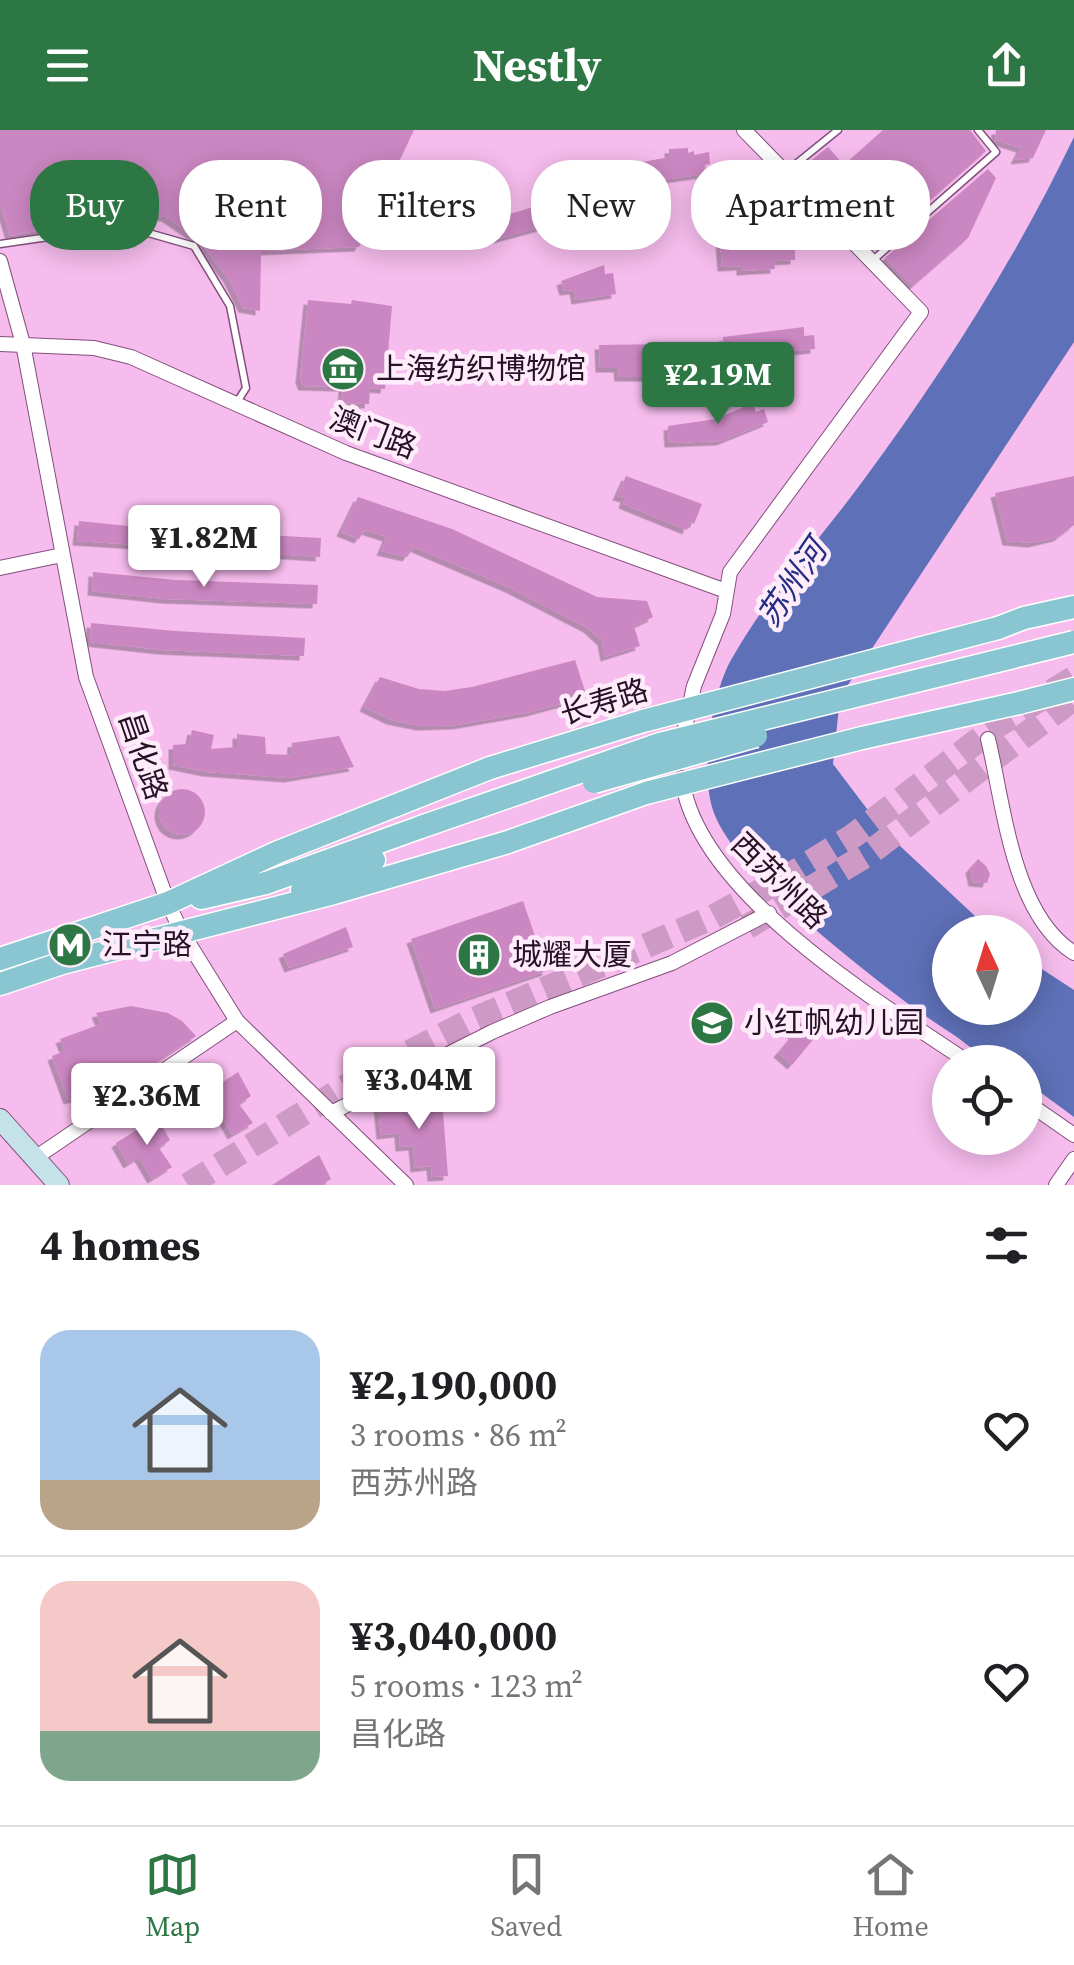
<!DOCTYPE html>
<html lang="en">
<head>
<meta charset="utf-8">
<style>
	:root { --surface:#fff; --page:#f2f2f2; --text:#202124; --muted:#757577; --line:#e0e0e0; --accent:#2d7745 }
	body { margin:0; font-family:"Source Serif 4","Noto Sans SC",serif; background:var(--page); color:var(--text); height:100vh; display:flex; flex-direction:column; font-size:38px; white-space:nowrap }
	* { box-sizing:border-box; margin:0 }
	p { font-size:32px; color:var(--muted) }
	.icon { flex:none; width:55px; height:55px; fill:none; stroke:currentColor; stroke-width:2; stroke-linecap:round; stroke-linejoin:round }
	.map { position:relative; height:1055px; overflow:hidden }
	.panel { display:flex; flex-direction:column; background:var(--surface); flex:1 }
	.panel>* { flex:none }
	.banner { position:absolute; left:30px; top:30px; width:1015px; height:90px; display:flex; gap:20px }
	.needle { width:65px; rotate:356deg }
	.buttons { position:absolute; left:932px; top:785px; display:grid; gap:20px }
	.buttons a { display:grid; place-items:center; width:110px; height:110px; border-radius:50%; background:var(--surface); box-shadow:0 5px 25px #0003; font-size:50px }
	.price { position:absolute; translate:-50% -85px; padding:0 22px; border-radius:10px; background:#fff; color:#222; font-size:32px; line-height:65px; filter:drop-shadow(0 2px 5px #0008) }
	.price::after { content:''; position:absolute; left:50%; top:60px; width:30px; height:22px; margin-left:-15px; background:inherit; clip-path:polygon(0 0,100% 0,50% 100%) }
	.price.current { background:var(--accent); color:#fff }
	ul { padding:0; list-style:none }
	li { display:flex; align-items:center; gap:30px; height:250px; padding:0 40px }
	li+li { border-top:2px solid var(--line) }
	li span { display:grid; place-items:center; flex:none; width:280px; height:200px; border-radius:30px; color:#555 }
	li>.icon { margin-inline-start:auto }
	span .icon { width:120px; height:120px; fill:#fffc; stroke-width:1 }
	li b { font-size:42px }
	h2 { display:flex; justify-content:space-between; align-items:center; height:120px; padding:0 40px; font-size:42px }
	.chip { padding:0 35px; border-radius:40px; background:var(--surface); box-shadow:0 5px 25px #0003; font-size:35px; line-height:90px }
	.chip.current { background:var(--accent); color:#fff }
	header { display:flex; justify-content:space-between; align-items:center; height:130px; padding:0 40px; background:var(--accent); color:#fff; font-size:45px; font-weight:700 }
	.tabs { display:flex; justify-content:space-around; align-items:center; height:140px; border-top:2px solid var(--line); background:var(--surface); font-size:28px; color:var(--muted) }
	.tabs a { display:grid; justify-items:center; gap:5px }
	.tabs .current { color:var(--accent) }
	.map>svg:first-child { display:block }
	.water { fill:#5e70b7 }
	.building { fill:#cb87c2; filter:url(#shadow) }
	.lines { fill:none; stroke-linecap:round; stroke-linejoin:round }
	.highway-tunnel { stroke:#cd9ac5; stroke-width:25; stroke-dasharray:25 12; stroke-linecap:butt }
	.lane-casing { stroke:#824f7c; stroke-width:9 }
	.street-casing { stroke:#824f7c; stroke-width:16 }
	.secondary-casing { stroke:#824f7c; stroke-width:22 }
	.primary-casing { stroke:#fff; stroke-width:25 }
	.lane { stroke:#fff; stroke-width:6 }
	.street { stroke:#fff; stroke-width:14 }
	.secondary { stroke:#c4e2e8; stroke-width:20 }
	.primary { stroke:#8ac6d1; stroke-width:22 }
	.primary-bridge-casing { stroke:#fff; stroke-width:25; stroke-linecap:butt }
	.primary-bridge { stroke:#8ac6d1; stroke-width:22 }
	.labels { text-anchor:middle; stroke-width:9; stroke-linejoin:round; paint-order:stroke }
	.poi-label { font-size:30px; fill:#271225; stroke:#feecfb; text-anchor:start }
	.street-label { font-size:30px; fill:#271225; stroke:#feecfb }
	.water-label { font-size:32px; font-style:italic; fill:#232e83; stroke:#feecfb }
</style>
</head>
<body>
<header><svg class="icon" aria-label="menu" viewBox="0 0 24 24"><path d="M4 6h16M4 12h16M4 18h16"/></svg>Nestly<svg class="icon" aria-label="share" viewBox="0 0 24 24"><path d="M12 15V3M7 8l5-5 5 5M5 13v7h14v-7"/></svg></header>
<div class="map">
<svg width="1074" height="1055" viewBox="0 0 1074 1055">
	<defs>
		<filter id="shadow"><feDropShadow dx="-4.5" dy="4.5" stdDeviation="0" flood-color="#0004"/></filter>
	</defs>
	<rect width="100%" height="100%" fill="#f6bced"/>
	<!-- water -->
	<path class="water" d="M1074,7V212L840,567L833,634L883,700L992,802H950V878H1025V828L1074,860V987L1025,951V932C1016,932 1003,935 995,932C982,928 968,915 957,907C913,879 876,850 836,817C798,785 726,725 712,677C701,639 711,566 731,530C767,465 821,409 865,348C944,241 1016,128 1074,7Z"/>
	<!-- building -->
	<path class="building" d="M0,0H414L359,117L261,121L260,181L243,178L228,148L198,109L166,87L133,82L10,106L0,72Z
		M883,0H970L986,21L877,117L816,52L812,55L798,41L828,17L844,35Z
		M996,0H1046L1033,28L1015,30L1021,18L995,10Z
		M688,18V23L694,21V25L709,22L710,34L704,35L705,44L655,51L612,63L611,47L617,46V37L669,27V19Z
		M988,39L996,48L968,108L913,156L885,128Z
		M566,67V74L576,72L579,87L494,110L490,104L478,108L475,96L492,90L489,83L508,76L510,84Z
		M788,108V118H795V130L774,131L775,139L741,141V136L722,137L720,109Z
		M604,135L605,144L613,143L616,164L576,170L574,160L564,161L561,151Z
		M308,170L351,174L352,170L392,176L385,259L370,258L369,274L342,273L343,257L303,256L300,249Z
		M804,197V206L814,205L815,219L724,228L723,207Z
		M671,214L672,238H654L653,247H619L618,238H600L599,215Z
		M753,273L756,282L764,279L768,292L721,311L669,313L668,296L716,289Z
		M626,346L702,374L694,394L690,391L687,400L623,374L625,368L617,366Z
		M1074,346V395L1058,407L1033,413L1007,411L995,363Z
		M358,367L452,399L597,467L647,471L653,487L634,496L640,516L605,527L602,511L588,498L510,458L414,417L407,427L381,421L387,407L365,400L359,409L341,402Z
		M79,391L168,400L321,408L320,427L77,411Z
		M93,442L175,450L318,455L317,474L165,469L92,461Z
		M91,493L175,501L305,508L304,526L162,520L90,512Z
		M575,530L587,567L531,582L457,595L421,596L391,590L364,577L380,547L419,559L444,561L472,557Z
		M192,600L214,605L211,619L237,617V604L265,607L266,624L291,625L292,613L339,606L354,637L289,648L207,642L173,635V615L189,614Z
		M159 682a23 23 0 1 1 46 0a23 23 0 1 1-46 0Z
		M978,729L986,736L990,744L987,753L973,752L970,739Z
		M523,771L547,841L435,879L411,809Z
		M346,797L353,817L289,838L283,824Z
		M131,876L168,883L182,891L196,906L92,975L83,966L68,970L52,926L65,921L60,909L101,894L96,883Z
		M789,884L816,906L792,935L778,923L793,905L780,894Z
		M238,942L251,966L239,974L253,993L232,1005L220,983L209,990L197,969Z
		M442,969L448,1046L432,1047L431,1036L415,1038L413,1016L400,1017L399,1003L381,1005L378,975Z
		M157,987L170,1010L159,1018L172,1037L152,1049L139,1027L128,1034L116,1013Z
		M319,1025L331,1049L322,1055H272Z"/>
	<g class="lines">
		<!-- highway-tunnel -->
		<path class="highway-tunnel" d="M747,797L868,724L1074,568
			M188,1055L360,948L468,892L713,787L787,747L853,706L998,595L1074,548"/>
		<defs>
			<path id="lane" d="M786,42L838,0
				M0,114L124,96L194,116L230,176L246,258L237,272
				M872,131L996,22L978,0"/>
			<path id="street" d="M0,131L23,214L86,547L168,773L181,801L237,891L406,1055
				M0,214L94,218L131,227L346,323L726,461
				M0,438L62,425
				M988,609C1004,674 1012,784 1074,823
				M682,612L694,556L723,484L730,442L921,182L744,0
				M682,648C696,762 879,872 968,932
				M1025,971L1074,1005
				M331,983L492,902L550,877L672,833L769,783
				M35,1028L237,891
				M1056,1055L1074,1029"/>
			<path id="secondary" d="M0,989L59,1055"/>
			<path id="primary" d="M998,498L1024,488L1074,477
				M1019,573L1074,559
				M302,760L374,730
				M201,768L266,753L421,697
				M0,829L168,773L278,722L490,638
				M0,854L62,833L334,763L508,712"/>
		</defs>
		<!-- lane casing -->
		<use href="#lane" class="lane-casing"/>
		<!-- street casing -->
		<use href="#street" class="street-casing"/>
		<!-- secondary casing -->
		<use href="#secondary" class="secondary-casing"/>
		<!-- primary casing -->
		<use href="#primary" class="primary-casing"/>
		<!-- lane -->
		<use href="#lane" class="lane"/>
		<!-- street -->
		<use href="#street" class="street"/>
		<!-- secondary -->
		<use href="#secondary" class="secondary"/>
		<!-- primary -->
		<use href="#primary" class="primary"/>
		<defs>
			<path id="primary-bridge" d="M490,638L643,591L998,498
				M594,652L756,606
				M421,697L660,614L1074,512
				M508,712L646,663L862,608L1019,573"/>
		</defs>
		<!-- primary-bridge casing -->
		<use href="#primary-bridge" class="primary-bridge-casing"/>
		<!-- primary-bridge -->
		<use href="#primary-bridge" class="primary-bridge"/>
	</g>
	<!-- icons -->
	<defs>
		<symbol id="museum-disc" viewBox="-11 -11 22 22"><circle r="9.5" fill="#2d7745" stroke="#feecfb"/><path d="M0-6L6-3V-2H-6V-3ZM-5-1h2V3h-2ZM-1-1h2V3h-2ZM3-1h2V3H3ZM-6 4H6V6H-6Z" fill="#fff"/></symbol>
		<symbol id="metro-disc" viewBox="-11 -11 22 22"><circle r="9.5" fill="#2d7745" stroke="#feecfb"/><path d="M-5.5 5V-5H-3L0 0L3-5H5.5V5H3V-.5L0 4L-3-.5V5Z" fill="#fff"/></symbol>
		<symbol id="building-disc" viewBox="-11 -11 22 22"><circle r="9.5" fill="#2d7745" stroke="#feecfb"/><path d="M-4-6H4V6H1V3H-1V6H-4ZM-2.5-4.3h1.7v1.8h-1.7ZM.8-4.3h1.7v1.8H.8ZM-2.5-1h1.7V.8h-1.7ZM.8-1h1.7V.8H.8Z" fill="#fff"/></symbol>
		<symbol id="school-disc" viewBox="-11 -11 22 22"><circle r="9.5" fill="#2d7745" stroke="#feecfb"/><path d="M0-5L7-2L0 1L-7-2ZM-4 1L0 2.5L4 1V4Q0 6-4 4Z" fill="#fff"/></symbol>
	</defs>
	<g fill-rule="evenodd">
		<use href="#museum-disc" x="318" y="214" width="50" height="50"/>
		<use href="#metro-disc" x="45" y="790" width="50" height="50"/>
		<use href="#building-disc" x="454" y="800" width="50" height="50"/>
		<use href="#school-disc" x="687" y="868" width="50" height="50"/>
	</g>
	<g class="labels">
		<!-- poi labels -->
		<g class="poi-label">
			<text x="376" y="249">上海纺织博物馆</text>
			<text x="102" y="825">江宁路</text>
			<text x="512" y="835">城耀大厦</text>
			<text x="744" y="903">小红帆幼儿园</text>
		</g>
		<!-- street labels -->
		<g class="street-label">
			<text transform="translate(373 303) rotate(21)" y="10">澳门路</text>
			<text transform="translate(604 572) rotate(-17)" y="10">长寿路</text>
			<text transform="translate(143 626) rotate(71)" y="10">昌化路</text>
			<text transform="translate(779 751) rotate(45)" y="10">西苏州路</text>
		</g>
		<!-- water labels -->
		<g class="water-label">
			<text transform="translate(792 453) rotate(-56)" y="11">苏州河</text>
		</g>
	</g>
</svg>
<div class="buttons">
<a><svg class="needle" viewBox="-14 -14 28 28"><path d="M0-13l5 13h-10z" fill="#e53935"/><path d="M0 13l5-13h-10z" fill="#757577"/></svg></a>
<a><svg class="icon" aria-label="locate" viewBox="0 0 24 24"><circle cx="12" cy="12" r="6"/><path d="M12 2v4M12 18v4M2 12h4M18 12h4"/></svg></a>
</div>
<b class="price current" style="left:718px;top:297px">¥2.19M</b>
<b class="price" style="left:204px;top:460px">¥1.82M</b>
<b class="price" style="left:419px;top:1002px">¥3.04M</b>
<b class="price" style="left:147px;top:1018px">¥2.36M</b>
<div class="banner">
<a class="chip current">Buy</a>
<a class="chip">Rent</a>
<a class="chip">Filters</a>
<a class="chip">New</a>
<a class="chip">Apartment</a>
</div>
</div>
<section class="panel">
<h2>4 homes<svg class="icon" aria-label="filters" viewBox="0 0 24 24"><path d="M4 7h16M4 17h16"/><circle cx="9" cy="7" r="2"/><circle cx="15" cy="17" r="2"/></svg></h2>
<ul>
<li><span style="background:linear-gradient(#a9c7e8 75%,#b9a48a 0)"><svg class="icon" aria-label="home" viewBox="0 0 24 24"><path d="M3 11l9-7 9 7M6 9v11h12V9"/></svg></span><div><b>¥2,190,000</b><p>3 rooms · 86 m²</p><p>西苏州路</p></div><svg class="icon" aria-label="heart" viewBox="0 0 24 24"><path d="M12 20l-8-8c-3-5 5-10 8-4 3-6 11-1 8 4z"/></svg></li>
<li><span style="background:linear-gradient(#f6c9c9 75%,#7fa58c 0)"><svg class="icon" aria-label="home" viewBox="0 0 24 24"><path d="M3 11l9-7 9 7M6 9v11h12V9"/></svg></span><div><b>¥3,040,000</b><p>5 rooms · 123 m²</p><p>昌化路</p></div><svg class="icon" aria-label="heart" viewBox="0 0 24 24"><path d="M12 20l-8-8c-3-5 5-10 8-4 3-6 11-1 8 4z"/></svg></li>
</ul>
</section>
<nav class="tabs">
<a class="current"><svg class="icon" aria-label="map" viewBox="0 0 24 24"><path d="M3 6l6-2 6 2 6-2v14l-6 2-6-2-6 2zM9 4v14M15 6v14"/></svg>Map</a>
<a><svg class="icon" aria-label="saved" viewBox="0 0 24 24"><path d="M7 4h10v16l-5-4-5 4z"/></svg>Saved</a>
<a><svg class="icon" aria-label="home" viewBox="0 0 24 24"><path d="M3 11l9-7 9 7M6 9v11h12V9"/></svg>Home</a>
</nav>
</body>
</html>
